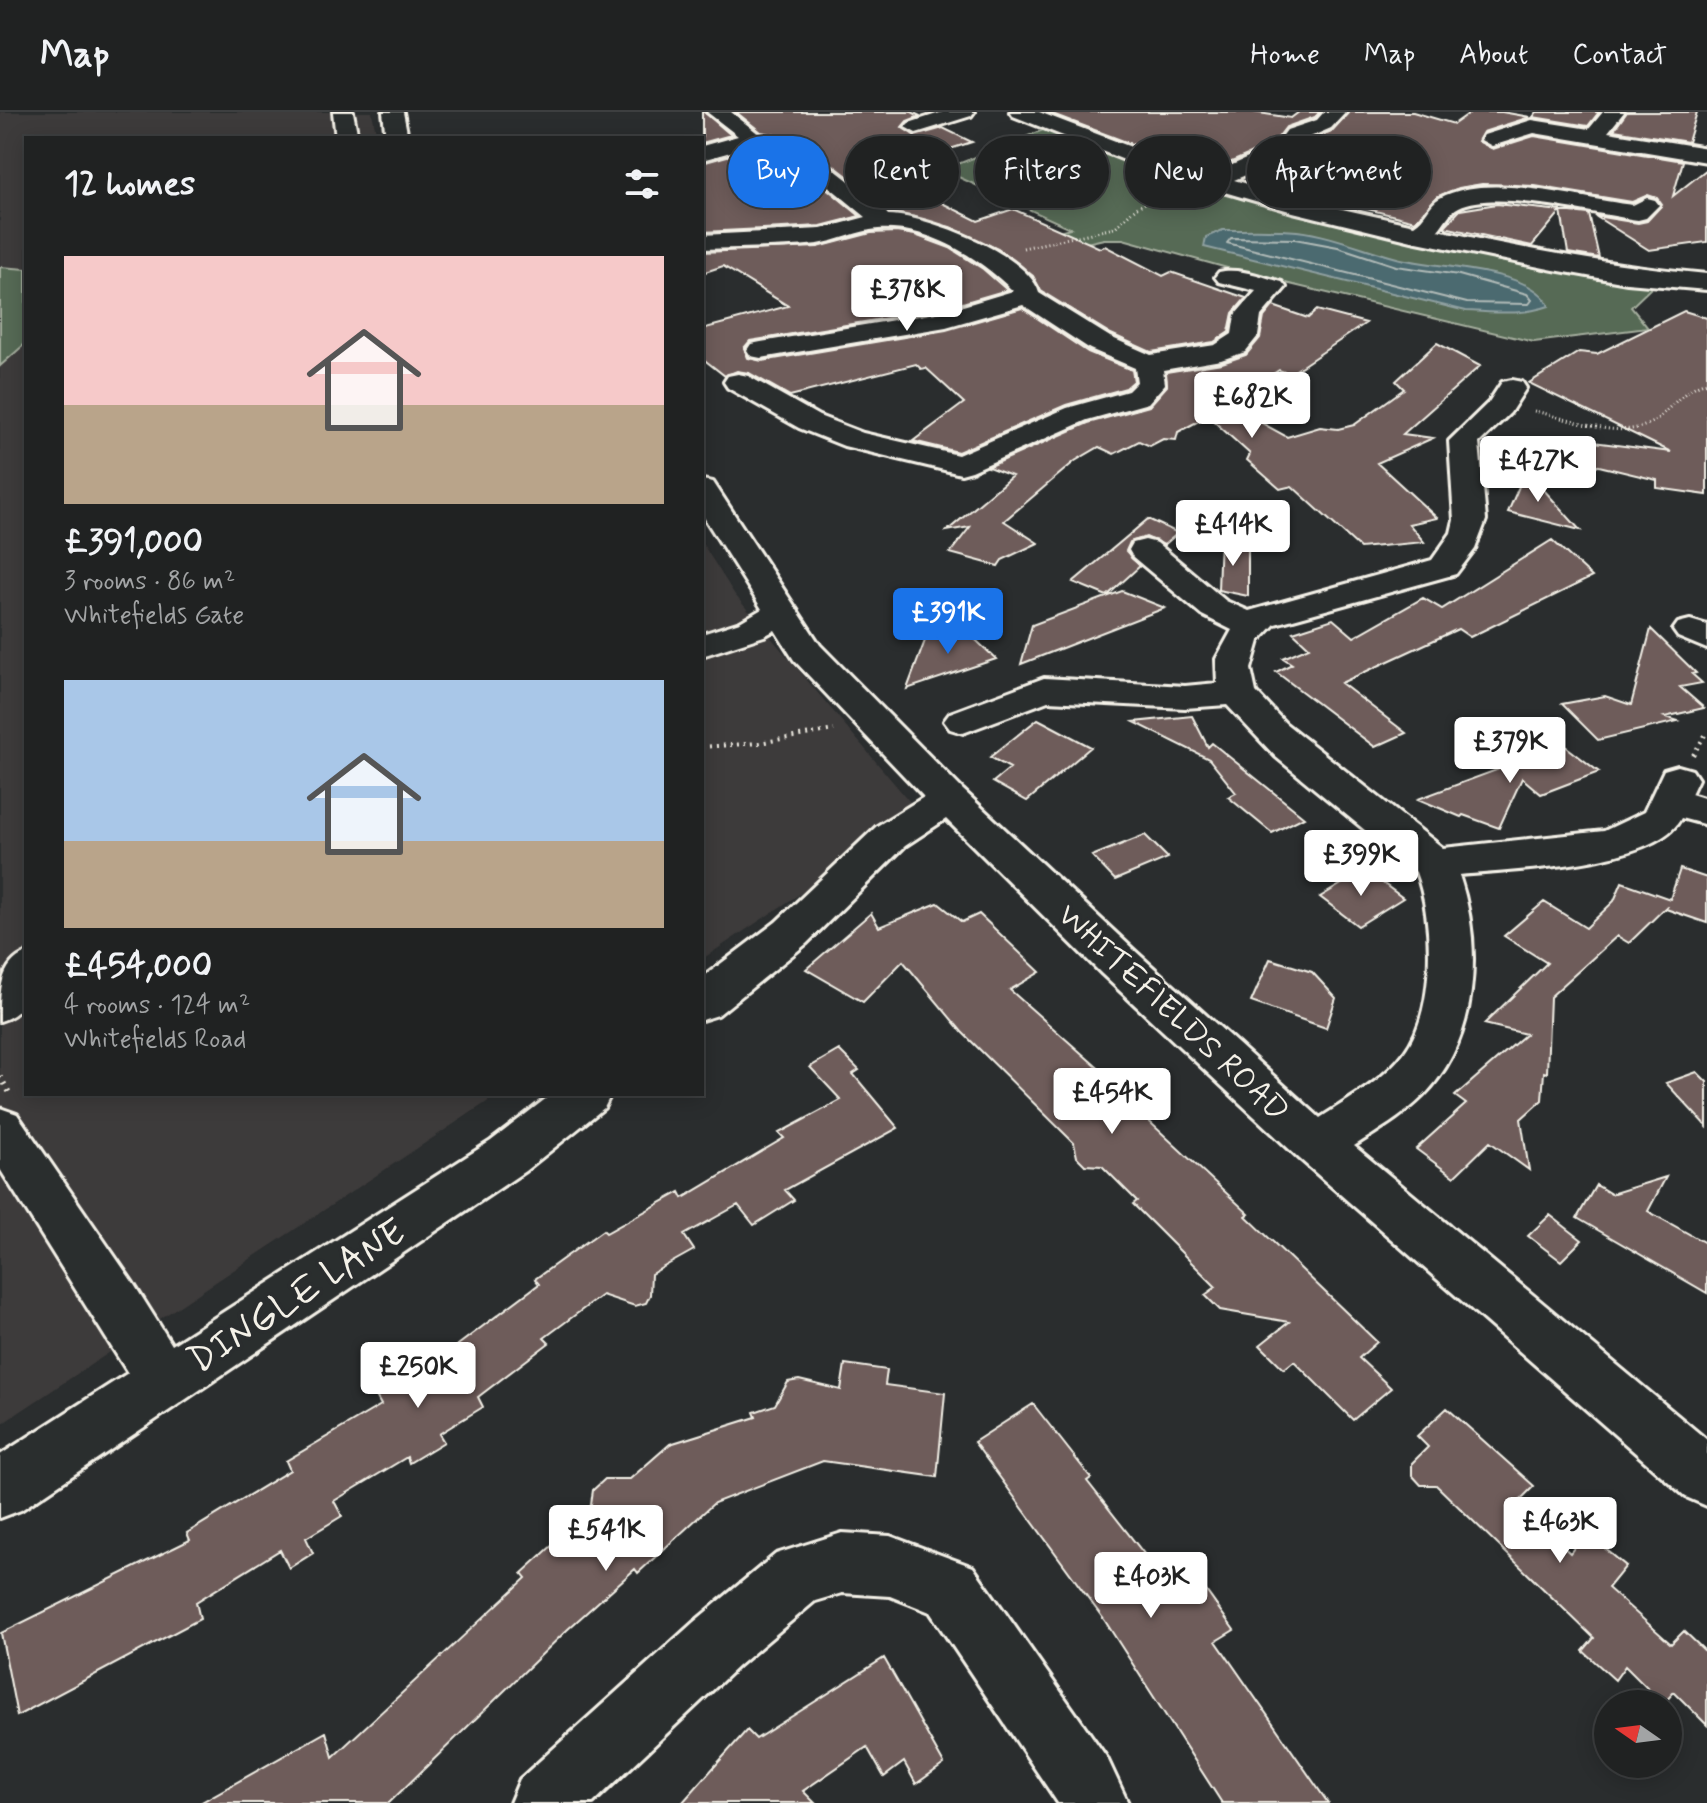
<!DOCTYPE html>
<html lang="en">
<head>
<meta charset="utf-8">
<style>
	:root { --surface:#202222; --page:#2d2f2f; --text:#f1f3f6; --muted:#a2a4a5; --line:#3d3f40; --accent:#1a73e8 }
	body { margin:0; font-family:Mynerve,sans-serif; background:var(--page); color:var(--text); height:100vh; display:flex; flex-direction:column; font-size:30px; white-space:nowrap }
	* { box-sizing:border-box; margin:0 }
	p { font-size:26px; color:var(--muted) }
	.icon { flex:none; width:44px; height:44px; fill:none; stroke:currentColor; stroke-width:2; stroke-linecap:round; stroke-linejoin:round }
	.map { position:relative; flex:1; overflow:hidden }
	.sheet { position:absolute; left:24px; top:24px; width:680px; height:960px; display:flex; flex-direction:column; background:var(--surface); border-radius:0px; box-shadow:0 4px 20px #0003,0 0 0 2px var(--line) }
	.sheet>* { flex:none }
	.banner { position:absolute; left:728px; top:24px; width:760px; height:72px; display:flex; gap:16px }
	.needle { width:52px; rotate:284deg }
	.controls { position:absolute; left:1594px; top:1578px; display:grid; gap:16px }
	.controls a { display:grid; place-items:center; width:88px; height:88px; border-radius:50%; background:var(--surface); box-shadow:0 4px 20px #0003,0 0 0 2px var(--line); font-size:40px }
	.price { position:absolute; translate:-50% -68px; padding:0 18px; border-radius:8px; background:#fff; color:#222; font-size:26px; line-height:52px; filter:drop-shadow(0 2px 4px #0008) }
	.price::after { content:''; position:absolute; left:50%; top:48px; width:24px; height:18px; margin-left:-12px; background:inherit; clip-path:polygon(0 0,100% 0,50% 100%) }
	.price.on { background:var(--accent); color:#fff }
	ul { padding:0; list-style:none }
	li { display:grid; align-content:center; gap:16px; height:424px; padding:0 40px }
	li span { display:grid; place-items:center; height:248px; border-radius:0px; color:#555 }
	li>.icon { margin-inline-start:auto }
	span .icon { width:144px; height:144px; fill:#fffc; stroke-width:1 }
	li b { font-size:34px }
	h2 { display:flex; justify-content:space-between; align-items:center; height:96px; padding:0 40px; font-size:34px }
	.tag { padding:0 28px; border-radius:36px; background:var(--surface); box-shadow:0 4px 20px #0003,0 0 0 2px var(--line); font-size:28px; line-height:72px }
	.tag.on { background:var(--accent); color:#fff }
	header { display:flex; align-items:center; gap:48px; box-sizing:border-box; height:112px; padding:0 40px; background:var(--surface); border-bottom:2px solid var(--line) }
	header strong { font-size:38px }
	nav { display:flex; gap:44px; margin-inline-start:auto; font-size:28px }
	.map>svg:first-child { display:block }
	.built { fill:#3e3b3b }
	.green { fill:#566a55; stroke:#a5ae9e; stroke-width:2 }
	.water { fill:#4c6a70; stroke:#8fa0a0; stroke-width:2 }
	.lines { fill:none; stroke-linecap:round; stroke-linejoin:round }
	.shore { stroke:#b1bbb8; stroke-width:2 }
	.building { fill:#6e5c5a; stroke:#f4f1e8; stroke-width:2 }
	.minor-casing { stroke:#f4f1e8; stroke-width:6 }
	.path-far2 { stroke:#f4f1e8; stroke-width:3; stroke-dasharray:1 3; stroke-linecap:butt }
	.path-far1 { stroke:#f4f1e8; stroke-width:4; stroke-dasharray:2 5; stroke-linecap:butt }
	.path { stroke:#f4f1e8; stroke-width:5; stroke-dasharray:2 6; stroke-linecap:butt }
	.minor { fill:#2a2d2e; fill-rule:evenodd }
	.labels { text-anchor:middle; stroke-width:7; stroke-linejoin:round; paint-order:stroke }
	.street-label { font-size:32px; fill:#f4f1e8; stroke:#2a2d2e }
	.near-street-label { font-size:38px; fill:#f4f1e8; stroke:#2a2d2e }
</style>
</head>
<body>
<header>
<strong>Map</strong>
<nav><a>Home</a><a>Map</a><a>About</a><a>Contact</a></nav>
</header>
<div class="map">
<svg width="1707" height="1691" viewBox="0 0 1707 1691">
	<rect width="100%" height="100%" fill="#2a2d2e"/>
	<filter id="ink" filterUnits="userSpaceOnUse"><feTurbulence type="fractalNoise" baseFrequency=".0125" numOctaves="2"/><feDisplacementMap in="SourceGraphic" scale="16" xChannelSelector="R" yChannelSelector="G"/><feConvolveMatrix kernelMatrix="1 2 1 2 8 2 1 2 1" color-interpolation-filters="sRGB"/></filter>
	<g filter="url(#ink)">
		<!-- built -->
		<path class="built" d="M0,0H372L377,26H26V982H499L0,1313Z
			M702,431L735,483L920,702L702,847Z"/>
		<!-- green -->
		<path class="green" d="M1048,16L1181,66L1654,173L1631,195L1648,216L1534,230L1256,164L1123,127H1104L1011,148L993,137L1070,116L943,58Z
			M0,155L26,157V231L0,254Z"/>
		<!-- water -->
		<path class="water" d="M1223,118C1247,118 1272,117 1297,119C1332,123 1363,137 1397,146C1433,156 1534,156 1549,194C1521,204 1494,200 1466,199L1204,135L1206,125Z"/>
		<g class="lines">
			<!-- shore -->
			<path class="shore" d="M1231,126L1295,127L1338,135L1396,154L1459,163L1527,182L1532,188L1529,192L1467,191L1227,131Z"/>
		</g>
		<!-- building -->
		<path class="building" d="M702,0H704L731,23L702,31Z
			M736,0H912L920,4L907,9L902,15L915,24L943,16L972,30L884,58L942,91L978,109L1013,97L1100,136L1105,134L1163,164L1171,160L1246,186L1233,201L1229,220L1214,230L1151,240L1111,222L1041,179L1033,164L998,137L950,115L890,100L881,90L815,39L789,26L761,20Z
			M1047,0H1253L1291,6L1299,0H1320L1315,5L1286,15L1273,32L1220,55L1142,36Z
			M1349,0H1413L1454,12L1471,0H1502L1530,5L1483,20L1478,29L1493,37L1534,24L1683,49L1673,84L1707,57V130L1649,138L1595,104L1638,111L1647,109L1662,93L1657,86L1648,83L1632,90L1535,74L1482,72L1459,76L1438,84L1415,109L1260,70L1267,66L1254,63L1292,47L1305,30L1332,19Z
			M1537,0H1599L1588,14L1533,5Z
			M1627,0H1697L1688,30L1614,18Z
			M745,39L772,41L807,60L860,104L821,114L702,120V51Z
			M1497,92L1589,102L1599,146L1568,141L1561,99L1532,134L1444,115L1460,98Z
			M896,120L915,123L950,136L983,157L1007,178L942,197L750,229L744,236L748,246L762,249L946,218L1022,196L1088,240L1132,258L1134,269L1126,276L1066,293L958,340L913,329L964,291L926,256L921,257L916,252L790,284L749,261L737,259L725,264L702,246V217L788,194L723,154L702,161V140L818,135L871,121Z
			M1273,194L1308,206L1317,198L1366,211L1290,262L1279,258L1227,292L1287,325L1320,315L1338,317L1354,313L1404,277L1396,269L1437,231L1480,254L1403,322L1433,326L1377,351L1437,406L1409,412L1424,430L1360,436L1292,374L1280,377L1247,348L1250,342L1208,304L1178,320L1176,328L1163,327L1150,334L1139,329L1114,342L1099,335L1075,349L1004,409L1038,431L1002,448L998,454L950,441L970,415L947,419L1012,364L988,355L1088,311L1149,294L1167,274L1166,260L1222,251L1246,243L1260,226L1264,205Z
			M1684,199L1707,206V383L1657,376V368L1574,348L1578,328L1671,340L1529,271L1579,240L1597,242Z
			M1526,358L1580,418L1508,400Z
			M1148,407L1178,421L1164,433L1146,425L1130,430L1126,439L1140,454L1107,484L1073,470Z
			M1220,425L1248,435V484L1218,478Z
			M1552,428L1592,465L1470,525L1458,517L1341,571L1406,621L1375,635L1276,560L1292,552L1283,546L1309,535L1293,520L1333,507L1354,525L1423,486L1442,497Z
			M1122,479L1165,496L1021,552L1032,513Z
			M961,514L996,547L907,577L926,526Z
			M1651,517L1696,561L1692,562L1702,571L1680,575L1704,596L1665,605L1678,609L1598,628L1562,592L1605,584L1631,593Z
			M1192,604L1208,635L1212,631L1304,705L1272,721L1228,685L1236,681L1209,647L1134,610Z
			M1038,607L1091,635L1027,689L993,670L1010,656L990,645Z
			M1564,633L1599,660L1541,682L1522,666L1499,716L1463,703L1461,705L1418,687Z
			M1145,723L1168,746L1115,768L1092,744Z
			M1680,757L1707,766V811L1666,797L1667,794L1629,831L1617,824L1550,885L1547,961L1544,960L1542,988L1521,1007L1529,1058L1490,1030L1454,1065L1416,1037L1466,992L1455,984L1526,922L1484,912L1547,851L1504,824L1544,790L1586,816L1614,789L1622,770L1670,787Z
			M1365,758L1403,786L1358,814L1320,785Z
			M938,791L962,810L979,802L1040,860L1010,878L1130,984L1125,987L1249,1102L1246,1104L1377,1230L1359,1246L1391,1276L1353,1308L1294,1249L1284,1257L1260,1233L1289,1210L1220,1198L1205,1183L1216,1175L1133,1092L1137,1089L1102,1054L1085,1053L1077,1045L1074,1031L962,920L903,849L863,890L806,857L871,801L879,815Z
			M1270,847L1312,860L1336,886L1326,916L1251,890Z
			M839,938L859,958L853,962L898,1016L785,1078L794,1088L754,1113L738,1093L684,1123L694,1138L651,1162L650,1183L646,1191L635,1194L602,1183L544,1226L549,1231L478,1285L483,1295L439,1322L444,1330L409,1351L407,1345L334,1389L342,1404L306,1426L313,1441L289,1456L280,1438L196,1490L200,1507L17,1604L1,1521L190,1428L187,1421L290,1358L286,1349L381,1293L376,1284L434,1251L539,1172L535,1167L603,1118L606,1121L680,1080L683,1086L784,1026L779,1021L841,988L810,955Z
			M1697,960L1707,970V1015L1666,971Z
			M1666,1065L1648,1099L1707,1132V1181L1577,1106L1596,1073L1611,1082Z
			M1550,1103L1582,1128L1561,1149L1528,1124Z
			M845,1252L887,1258L885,1273L945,1281L937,1365L823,1349L714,1391L638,1461L635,1457L567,1518L389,1691H200L326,1620L333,1645L526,1466L522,1461L590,1399L593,1378L605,1367H630L670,1332L756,1305L754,1300L775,1293L788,1270L799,1268L841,1278Z
			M1033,1292L1091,1366L1087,1369L1174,1480L1196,1465L1234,1518L1216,1529L1328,1691H1222L1105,1509L974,1330Z
			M1447,1296L1534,1374L1516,1392L1570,1441L1586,1421L1626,1454L1608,1476L1671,1532L1684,1519L1707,1541V1613L1674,1580L1663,1592L1625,1554L1615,1568L1583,1539L1594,1526L1436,1373H1421L1412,1363V1351L1428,1335L1417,1324Z
			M884,1546L944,1652L916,1672L904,1650L884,1665L867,1635L803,1679L815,1691H682L747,1618L756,1627Z"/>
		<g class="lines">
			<defs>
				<path id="minor" d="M333,0H353L358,26H336Z
					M383,0H403L408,26H386Z
					M707,0H731L760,23L788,29L813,41L879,92L888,103C925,103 1029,142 1039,181L1110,225L1151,243L1215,233L1232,222L1235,203L1256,179L1219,170L1215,165L1219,160C1238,155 1263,165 1282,170L1286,175L1261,204L1258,224L1245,240L1221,248L1163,258L1165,272L1148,291L1087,308L972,359L961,362L844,334L799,316L728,276L724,270L728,264L738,262L748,264L819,304L863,321L958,343L1067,296L1128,279L1137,270L1135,256L1090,237L1023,193L946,215L761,246L751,244L747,238L751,232L761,230L943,200L1013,179C979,145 928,113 878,117C857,119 838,129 818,132C780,136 741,135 702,137V123L821,117L866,105L809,58L773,38L745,36L702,48V34L738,24Z
					M943,0H974L971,4L916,21L905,15L909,11Z
					M1010,0H1039L1168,49L1212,62L1275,34L1287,18L1317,8L1324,0H1346L1331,16L1303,28L1291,44L1234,68L1306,89L1414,113C1426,106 1429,92 1440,86C1487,59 1581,87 1633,93L1647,86L1655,88L1659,93L1646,106L1638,108C1595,102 1496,77 1459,95C1449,100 1445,110 1438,118C1528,138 1616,154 1707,162V178L1627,171L1554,158L1412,129L1293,100L1152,59L1013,4Z
					M1603,0H1624L1608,20L1707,36V50L1534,21L1492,34L1481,28L1484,23L1532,8L1589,17Z
					M1512,268L1522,270L1526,276L1510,301L1479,331L1486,408L1475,437L1456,462L1275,512L1259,529L1251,557L1256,580L1285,611L1443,736L1604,719L1644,700L1664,658L1678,654L1692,658L1698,667L1691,682L1707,687V713L1681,706C1657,754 1510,758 1459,763C1483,834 1479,928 1423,984C1403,1004 1377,1019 1354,1034L1707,1328V1394L1686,1385L1300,1047L1102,862L946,707L905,734L806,832L718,903L702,908V866L776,810L877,714L924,685L794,548L775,518L764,524L702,544V522L740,510L762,497L702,402V368L713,370L820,533L963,678L1134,838L1320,1006C1349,987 1383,969 1404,941C1436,899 1434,808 1416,760L1276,645L1227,593L1185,596L1048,589L963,621L950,617L944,609L950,601L1044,566L1185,574L1217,571L1216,547L1232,518L1202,503L1133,445L1129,438L1133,431L1145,428L1157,431L1226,489L1249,499L1432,448L1451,421L1454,408L1449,329L1489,290L1502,270Z
					M1690,508L1707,513V537L1678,525L1673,518L1678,511Z
					M26,841C26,873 35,898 0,909C0,878 0,852 26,841Z
					M552,982H611L604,996L525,1059L21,1398L0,1406V1343L128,1261L0,1057V996L17,1002L133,1171L172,1233L491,1029Z
					M842,1421L890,1424L973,1455L1107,1646L1128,1691H1058L930,1500L890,1484L842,1481L815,1489L738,1554L593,1691H510L520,1667L694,1510L776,1442Z"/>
			</defs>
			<!-- minor casing -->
			<use href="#minor" class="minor-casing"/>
			<!-- path-far2 -->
			<path class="path-far2" d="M1152,88L1183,90
				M1023,136L1114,116C1131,102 1130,97 1152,88L1150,77
				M1534,299C1569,306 1624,332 1657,307C1674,293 1685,276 1707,270"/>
			<!-- path-far1 -->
			<path class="path-far1" d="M702,635L759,631L834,618
				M1693,643L1707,620"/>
			<!-- path -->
			<path class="path" d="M0,964L9,980"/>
			<!-- minor -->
			<use href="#minor" class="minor"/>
		</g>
	</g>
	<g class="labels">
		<!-- street labels -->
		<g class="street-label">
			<text transform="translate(1174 900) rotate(43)" y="11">WHITEFIELDS ROAD</text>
		</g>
		<!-- near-street labels -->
		<g class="near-street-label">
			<text transform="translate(296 1183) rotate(-33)" y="13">DINGLE LANE</text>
		</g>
	</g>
</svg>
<div class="controls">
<a><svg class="needle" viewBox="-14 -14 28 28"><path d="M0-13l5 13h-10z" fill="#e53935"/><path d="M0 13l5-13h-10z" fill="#a2a4a5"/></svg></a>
</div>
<b class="price" style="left:907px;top:221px">£378K</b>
<b class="price" style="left:1252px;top:328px">£682K</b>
<b class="price" style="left:1538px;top:392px">£427K</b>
<b class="price" style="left:1233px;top:456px">£414K</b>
<b class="price on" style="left:948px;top:544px">£391K</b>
<b class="price" style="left:1510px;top:673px">£379K</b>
<b class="price" style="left:1361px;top:786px">£399K</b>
<b class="price" style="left:1112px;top:1024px">£454K</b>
<b class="price" style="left:418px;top:1298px">£250K</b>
<b class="price" style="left:1560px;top:1453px">£463K</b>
<b class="price" style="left:606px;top:1461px">£541K</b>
<b class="price" style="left:1151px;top:1508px">£403K</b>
<div class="banner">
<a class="tag on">Buy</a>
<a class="tag">Rent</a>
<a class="tag">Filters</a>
<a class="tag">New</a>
<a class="tag">Apartment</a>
</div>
<section class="sheet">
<h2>12 homes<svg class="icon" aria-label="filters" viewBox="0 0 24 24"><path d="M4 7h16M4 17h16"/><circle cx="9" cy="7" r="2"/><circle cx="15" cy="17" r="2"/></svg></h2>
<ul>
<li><span style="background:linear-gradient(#f6c9c9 60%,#b9a48a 0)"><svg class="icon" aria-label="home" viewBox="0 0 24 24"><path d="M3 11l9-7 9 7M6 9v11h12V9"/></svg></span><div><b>£391,000</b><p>3 rooms · 86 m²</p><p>Whitefields Gate</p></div></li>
<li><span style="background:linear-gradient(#a9c7e8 65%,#b9a48a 0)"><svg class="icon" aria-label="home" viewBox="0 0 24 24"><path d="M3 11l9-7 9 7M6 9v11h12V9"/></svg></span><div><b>£454,000</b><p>4 rooms · 124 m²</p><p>Whitefields Road</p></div></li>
</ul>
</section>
</div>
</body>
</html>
